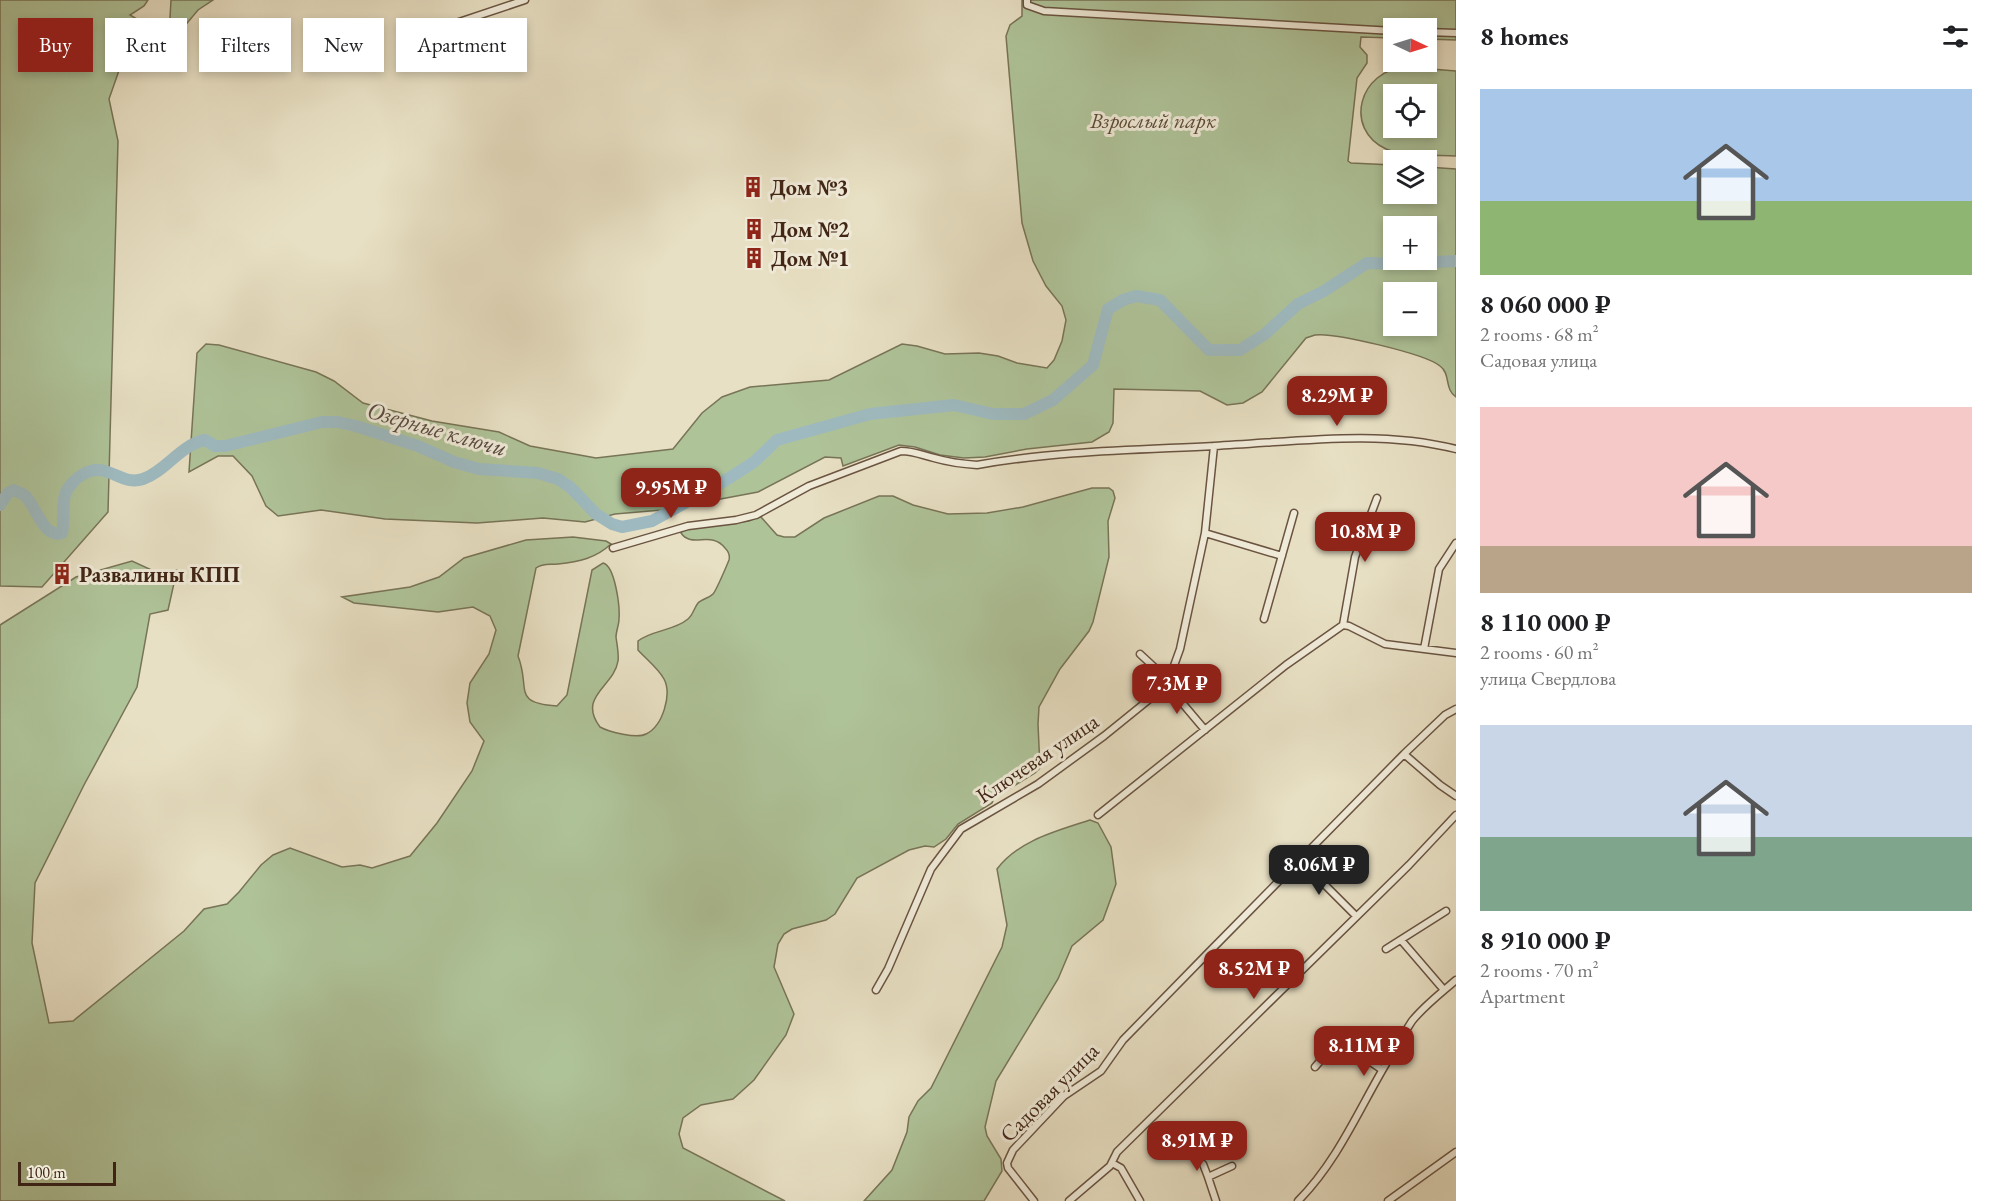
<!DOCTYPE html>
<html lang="en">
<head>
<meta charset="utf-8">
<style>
	:root { --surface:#fff; --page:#f6f6f6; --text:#202124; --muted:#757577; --accent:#8f2418 }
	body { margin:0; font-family:"EB Garamond",serif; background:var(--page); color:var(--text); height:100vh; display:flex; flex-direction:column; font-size:22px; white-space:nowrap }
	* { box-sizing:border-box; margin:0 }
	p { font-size:20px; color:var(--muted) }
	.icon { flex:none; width:33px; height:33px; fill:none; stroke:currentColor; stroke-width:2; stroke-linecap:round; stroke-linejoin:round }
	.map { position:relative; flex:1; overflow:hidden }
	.sheet { display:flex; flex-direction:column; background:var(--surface); width:540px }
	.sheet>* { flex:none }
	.top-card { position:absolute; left:18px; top:18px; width:570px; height:54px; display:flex; gap:12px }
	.needle { width:39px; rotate:94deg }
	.controls { position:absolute; left:1383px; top:18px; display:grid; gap:12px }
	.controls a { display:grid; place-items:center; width:54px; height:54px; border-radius:0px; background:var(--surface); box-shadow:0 3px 9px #0003; font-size:30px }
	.scale { position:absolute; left:18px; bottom:15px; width:98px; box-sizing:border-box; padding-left:6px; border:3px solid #402515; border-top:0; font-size:16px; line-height:21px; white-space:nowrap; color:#402515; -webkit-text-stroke:4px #f0ebd9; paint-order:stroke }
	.price { position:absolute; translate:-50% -51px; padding:0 14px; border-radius:12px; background:var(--accent); color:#fff; font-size:20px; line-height:39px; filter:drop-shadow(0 2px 3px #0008) }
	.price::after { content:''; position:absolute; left:50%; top:36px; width:18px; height:14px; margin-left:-9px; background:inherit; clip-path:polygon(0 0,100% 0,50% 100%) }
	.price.on { background:#222; color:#fff }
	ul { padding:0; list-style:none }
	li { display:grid; align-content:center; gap:12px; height:318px; padding:0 24px }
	li span { display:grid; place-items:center; height:186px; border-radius:0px; color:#555 }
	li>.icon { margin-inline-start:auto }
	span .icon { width:108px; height:108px; fill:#fffc; stroke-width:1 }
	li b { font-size:26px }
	h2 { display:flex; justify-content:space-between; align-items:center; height:72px; padding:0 24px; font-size:26px }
	.chip { padding:0 21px; border-radius:0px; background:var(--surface); box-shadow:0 3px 9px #0003; font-size:21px; line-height:54px }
	.chip.on { background:var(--accent); color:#fff }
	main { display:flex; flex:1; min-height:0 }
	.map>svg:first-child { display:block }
	.green { fill:#afc399; stroke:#787457; stroke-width:1.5; fill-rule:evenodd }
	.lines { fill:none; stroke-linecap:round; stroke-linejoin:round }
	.river { stroke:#9ebac0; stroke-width:12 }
	.street-casing { stroke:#6a5441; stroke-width:9 }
	.street { stroke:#f0ebd9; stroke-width:6 }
	.labels { text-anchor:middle; stroke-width:6; stroke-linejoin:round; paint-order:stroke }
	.park-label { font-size:22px; font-style:italic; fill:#5c4c36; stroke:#f0ebd9 }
	.poi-label { font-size:22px; font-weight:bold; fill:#402515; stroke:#f0ebd9; text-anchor:start }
	.street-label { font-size:22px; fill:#402515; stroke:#f0ebd9 }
	.water-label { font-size:24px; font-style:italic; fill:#584a40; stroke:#f0ebd9 }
</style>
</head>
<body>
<main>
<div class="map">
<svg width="1456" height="1201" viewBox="0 0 1456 1201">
	<rect width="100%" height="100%" fill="#e8e0c4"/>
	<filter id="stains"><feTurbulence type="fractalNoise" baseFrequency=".00333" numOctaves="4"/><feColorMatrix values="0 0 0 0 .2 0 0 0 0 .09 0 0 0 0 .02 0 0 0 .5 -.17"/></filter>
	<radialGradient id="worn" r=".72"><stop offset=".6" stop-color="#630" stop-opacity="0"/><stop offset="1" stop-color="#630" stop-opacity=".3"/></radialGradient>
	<!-- green -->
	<path class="green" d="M0,0H148L144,6L130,15L137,19L109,99L118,141L108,512L42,587L0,586Z
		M171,0H213L198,10L183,28L170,18Z
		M1022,0H1456V40L1427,39L1426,28H1394L1393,38L1361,37L1360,47L1367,55V63L1357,78L1348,161L1351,163L1393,165L1394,194H1426L1427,167L1456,169V397C1444,389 1451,374 1440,366C1426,354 1333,332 1315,335C1312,336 1309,337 1306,338L1262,392L1243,403L1227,405L1200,391L1114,389L1113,423L1109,432L1092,442L1027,449L985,457L964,458L940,455L915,447L899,445L843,466L841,458L825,457L758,492L662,510L615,514L585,522L543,518L477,523L385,519L321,510L278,516L266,506L252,476L233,456H218L189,472L197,353L206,344L219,345L316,372L334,381L363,403L432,421L499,432L530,446L596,458L673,449L702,413L722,397L750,387L829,380L902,344L917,346L945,354L979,353L998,356L1017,363L1047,368L1054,360L1062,341L1066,320L1062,306L1046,286L1033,261L1022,223L1006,36L1010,25L1022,16ZM1394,226H1426V260H1394ZM1394,292H1426V326H1394Z
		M1406,67L1456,71V156C1436,155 1404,157 1386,149C1343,129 1359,70 1406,67ZM1394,94H1426V128H1394Z
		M1092,488H1109L1113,491L1115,498L1108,521L1109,557L1093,622L1089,631L1060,669L1039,707L1038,724L1040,768L1035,773L994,798L992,803L958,824L946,839L934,847L925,846L909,850L857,878L835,914L826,920L792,929L784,934L778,944L774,967L794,1014L786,1035L754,1080L733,1099L701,1105L683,1118L679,1134L683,1148L785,1201H0V625L76,577L132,561L158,573L177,570L168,610L150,614L137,687L84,785L35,883L32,943L49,1023L73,1021L184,931L204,909L227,904L239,892L261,865L273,855L290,848L342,867L360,865L372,868L410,856L437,823L472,771L484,741L470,722L467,703L470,683L489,654L496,630L490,616L473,607L438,612L354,603L342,597L410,587L439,577L464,558L526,540L573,537L606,541L611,544C596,558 579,562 558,564C549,565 543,563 536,568L518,656C531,689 511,703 557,706L567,695L592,570L603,563C615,566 620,606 619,619C619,625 616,631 616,637C617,645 619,654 618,661C614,687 577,696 600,727C609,732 637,739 646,734C663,726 672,694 664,679C658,668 646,659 638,650V641C652,630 674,631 688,619C693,615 694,608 698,603C702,599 709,598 713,594C716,591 727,565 729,560C730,556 728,551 725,548C711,530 692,549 681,533L683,530L749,521L760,516L777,535L784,537H795L824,518L879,496H893L913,505L948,514L987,513L1023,507Z
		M1090,820L1098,823L1111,847L1116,884L1103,920L1072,946L1058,979L996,1081L985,1127L987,1136L1001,1159L1002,1171L984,1201H864L892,1170L907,1132L909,1117L918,1101L931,1088L1002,947L1007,925L997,869C1019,840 1057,831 1090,820Z"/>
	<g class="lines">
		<!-- river -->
		<path class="river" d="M0,505L8,493L14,490C15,491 21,493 23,494C36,503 42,539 62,533C65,520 61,504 66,492C69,486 76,478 82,475C107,459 120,487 143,479C166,471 180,445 205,440L215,446H225L322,422H338L356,426L418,446L454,462L479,469L538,473L558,479L570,487L596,514L612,524L622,527L652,521L723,482L754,462L777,440L870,414L954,405L993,414H1024L1053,400L1093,365L1108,309L1123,300L1136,296L1160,300L1209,350H1240L1265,334L1298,304L1324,291L1367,263L1401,264L1456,261"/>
		<defs>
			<path id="street" d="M1027,0V5L1044,11L1394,31
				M456,23L525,0
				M1426,32L1456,33
				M1205,533L1282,556
				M613,548L688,526L736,520L756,515L809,486L901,451C913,451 922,455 934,458C948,462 962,464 977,465C1056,451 1135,450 1214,446C1295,442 1377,429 1456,449
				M1264,619L1294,513
				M1343,625L1355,557L1377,498
				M1343,625L1349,626L1385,644L1456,653
				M1424,649L1439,569L1456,543
				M1140,654L1168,680
				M1167,685L1205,730
				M1404,754L1440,785L1456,796
				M1098,815L1286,665L1343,625
				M1300,860L1356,916
				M1401,940L1444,990
				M1386,949L1446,911
				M876,990L888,969L931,869L961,829L1038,784L1104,736L1167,685L1180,649L1205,533L1214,446
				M1315,1067L1334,1045L1343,1043L1381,1069
				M1112,1163L1121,1168L1140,1201
				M1203,1164L1208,1177
				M1034,1201L1008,1168L1007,1163L1013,1150L1064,1096L1101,1071L1123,1040L1211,950L1404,754L1445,715L1456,709
				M1069,1201L1110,1166L1117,1152L1409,865L1456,815
				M1216,1201L1208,1177L1232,1166
				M1298,1201C1341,1158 1363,1099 1395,1049C1400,1040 1406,1030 1412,1021C1425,1005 1441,993 1456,980
				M1388,1201L1456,1152"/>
		</defs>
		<!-- street casing -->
		<use href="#street" class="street-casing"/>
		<!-- street -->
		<use href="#street" class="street"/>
	</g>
	<!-- icons -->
	<defs>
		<symbol id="building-bare" viewBox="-9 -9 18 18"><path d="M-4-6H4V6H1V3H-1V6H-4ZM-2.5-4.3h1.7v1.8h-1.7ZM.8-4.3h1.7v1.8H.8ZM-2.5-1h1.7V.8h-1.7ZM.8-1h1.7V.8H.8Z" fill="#8f2418" stroke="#f0ebd9" stroke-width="2.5" paint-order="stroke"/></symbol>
	</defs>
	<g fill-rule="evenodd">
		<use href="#building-bare" x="738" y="172" width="30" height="30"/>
		<use href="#building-bare" x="739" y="214" width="30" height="30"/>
		<use href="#building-bare" x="739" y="243" width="30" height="30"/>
		<use href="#building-bare" x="47" y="559" width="30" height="30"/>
	</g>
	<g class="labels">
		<!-- park labels -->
		<g class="park-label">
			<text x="1153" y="128">Взрослый парк</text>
		</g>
		<!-- poi labels -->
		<g class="poi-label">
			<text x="770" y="195">Дом №3</text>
			<text x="771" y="237">Дом №2</text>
			<text x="771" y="266">Дом №1</text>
			<text x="79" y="582">Развалины КПП</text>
		</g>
		<!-- street labels -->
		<g class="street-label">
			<text transform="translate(1037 758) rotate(-34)" y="8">Ключевая улица</text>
			<text transform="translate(1049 1092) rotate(-45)" y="8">Садовая улица</text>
		</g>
		<!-- water labels -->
		<g class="water-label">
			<text transform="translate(437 429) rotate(16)" y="8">Озерные ключи</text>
		</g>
	</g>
	<rect width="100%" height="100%" filter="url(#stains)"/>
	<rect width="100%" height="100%" fill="url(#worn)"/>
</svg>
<div class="controls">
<a><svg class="needle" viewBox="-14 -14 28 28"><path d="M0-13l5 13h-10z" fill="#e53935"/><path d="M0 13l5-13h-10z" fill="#757577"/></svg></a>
<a><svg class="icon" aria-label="locate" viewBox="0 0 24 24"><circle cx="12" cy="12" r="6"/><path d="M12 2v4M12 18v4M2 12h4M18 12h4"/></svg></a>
<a><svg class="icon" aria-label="layers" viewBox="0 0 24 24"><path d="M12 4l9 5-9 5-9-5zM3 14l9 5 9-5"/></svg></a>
<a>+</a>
<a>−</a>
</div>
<div class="scale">100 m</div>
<b class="price" style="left:1337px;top:427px">8.29M ₽</b>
<b class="price" style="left:671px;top:519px">9.95M ₽</b>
<b class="price" style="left:1365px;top:563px">10.8M ₽</b>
<b class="price" style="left:1177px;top:715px">7.3M ₽</b>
<b class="price on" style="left:1319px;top:896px">8.06M ₽</b>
<b class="price" style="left:1254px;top:1000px">8.52M ₽</b>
<b class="price" style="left:1364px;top:1077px">8.11M ₽</b>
<b class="price" style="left:1197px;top:1172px">8.91M ₽</b>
<div class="top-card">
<a class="chip on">Buy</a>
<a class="chip">Rent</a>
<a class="chip">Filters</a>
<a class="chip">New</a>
<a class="chip">Apartment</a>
</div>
</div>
<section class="sheet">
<h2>8 homes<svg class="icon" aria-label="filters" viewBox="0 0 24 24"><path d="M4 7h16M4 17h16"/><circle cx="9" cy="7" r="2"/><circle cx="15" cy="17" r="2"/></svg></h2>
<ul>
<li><span style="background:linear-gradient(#a9c7e8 60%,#8fb573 0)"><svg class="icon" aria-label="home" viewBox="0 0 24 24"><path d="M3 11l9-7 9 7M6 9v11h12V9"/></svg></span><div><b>8 060 000 ₽</b><p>2 rooms · 68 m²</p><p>Садовая улица</p></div></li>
<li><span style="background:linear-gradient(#f6c9c9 75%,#b9a48a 0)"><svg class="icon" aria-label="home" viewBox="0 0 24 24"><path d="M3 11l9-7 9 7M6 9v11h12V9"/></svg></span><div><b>8 110 000 ₽</b><p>2 rooms · 60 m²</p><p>улица Свердлова</p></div></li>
<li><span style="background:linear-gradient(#c9d6e8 60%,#7fa58c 0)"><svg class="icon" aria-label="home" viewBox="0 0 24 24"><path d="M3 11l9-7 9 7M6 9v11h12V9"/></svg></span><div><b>8 910 000 ₽</b><p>2 rooms · 70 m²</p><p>Apartment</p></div></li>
</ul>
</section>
</main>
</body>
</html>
